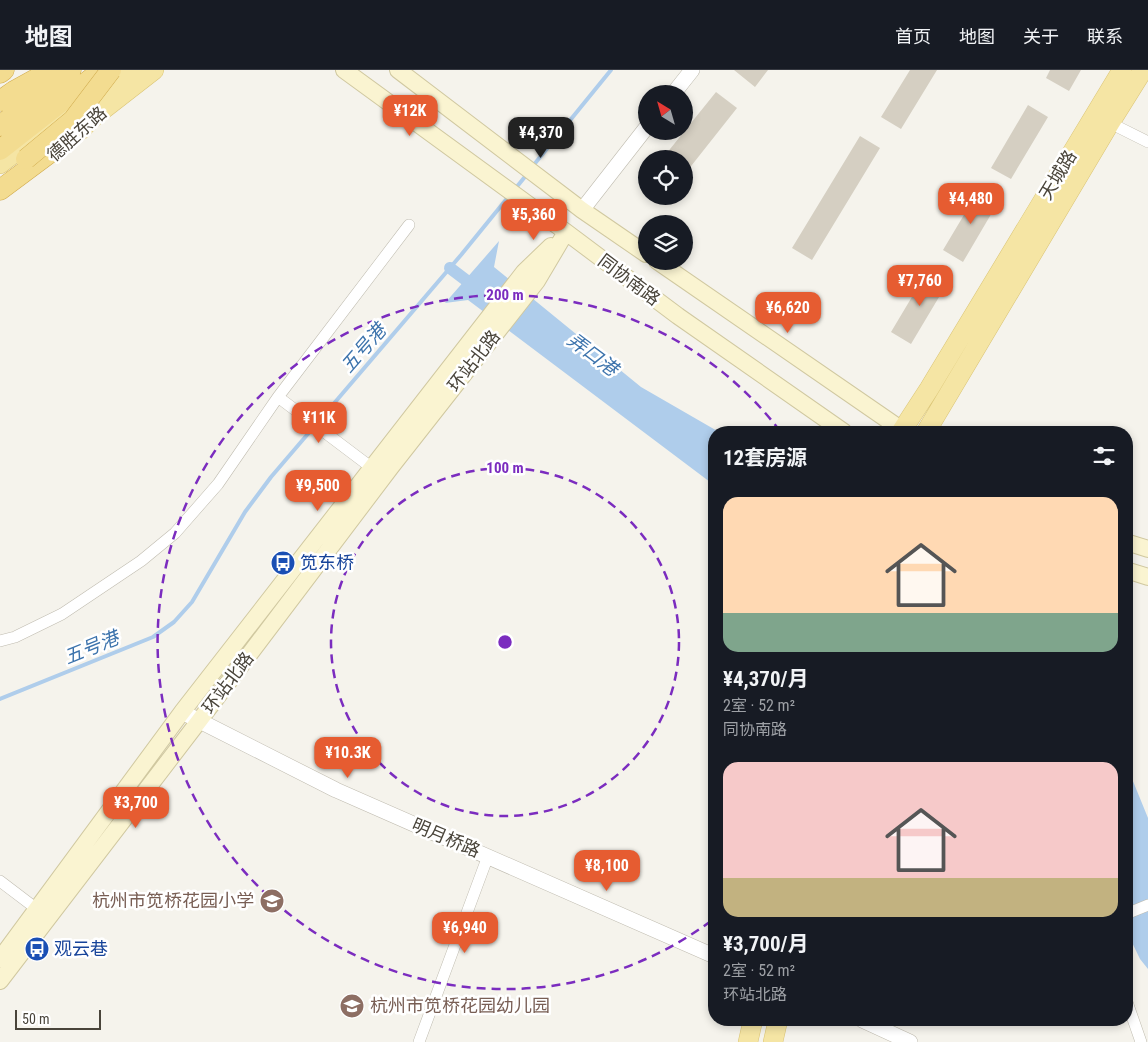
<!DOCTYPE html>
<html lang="zh">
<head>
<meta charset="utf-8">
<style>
	:root { --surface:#171b24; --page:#242831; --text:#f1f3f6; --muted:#9ea1a6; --line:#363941; --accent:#e65c31 }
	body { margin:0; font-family:"Roboto Condensed","Noto Sans SC",sans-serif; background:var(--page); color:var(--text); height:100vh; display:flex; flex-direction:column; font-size:19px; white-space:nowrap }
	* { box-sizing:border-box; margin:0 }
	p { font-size:16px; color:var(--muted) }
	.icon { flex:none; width:28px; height:28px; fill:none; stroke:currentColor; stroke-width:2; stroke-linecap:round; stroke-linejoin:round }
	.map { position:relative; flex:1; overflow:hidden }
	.panel { position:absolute; left:708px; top:356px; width:425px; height:600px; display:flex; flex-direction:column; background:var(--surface); border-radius:20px; box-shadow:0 2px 8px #0003 }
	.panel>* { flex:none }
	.needle { width:32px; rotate:323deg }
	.tools { position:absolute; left:638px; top:15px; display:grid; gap:10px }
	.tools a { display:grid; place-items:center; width:55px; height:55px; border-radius:50%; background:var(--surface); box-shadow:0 2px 8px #0003; font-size:25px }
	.scale { position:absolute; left:15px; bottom:12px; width:86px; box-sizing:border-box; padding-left:5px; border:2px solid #49443a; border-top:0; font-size:14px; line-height:18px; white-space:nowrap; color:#49443a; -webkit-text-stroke:4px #fff; paint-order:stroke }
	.price { position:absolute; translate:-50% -42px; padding:0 11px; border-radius:10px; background:var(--accent); color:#fff; font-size:16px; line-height:32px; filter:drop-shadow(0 1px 2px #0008) }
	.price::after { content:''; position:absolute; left:50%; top:30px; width:15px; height:11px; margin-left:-8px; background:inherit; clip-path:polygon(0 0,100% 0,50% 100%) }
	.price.current { background:#222; color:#fff }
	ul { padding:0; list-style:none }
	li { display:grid; align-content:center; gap:10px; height:265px; padding:0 15px }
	li span { display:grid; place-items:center; height:155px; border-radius:15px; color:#555 }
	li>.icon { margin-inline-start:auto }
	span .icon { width:90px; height:90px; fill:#fffc; stroke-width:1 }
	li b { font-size:21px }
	h2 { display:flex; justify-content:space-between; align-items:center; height:60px; padding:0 15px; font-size:21px }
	header { display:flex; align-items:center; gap:30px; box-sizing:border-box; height:70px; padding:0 25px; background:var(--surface); border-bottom:1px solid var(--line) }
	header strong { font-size:24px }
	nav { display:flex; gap:28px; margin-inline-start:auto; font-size:18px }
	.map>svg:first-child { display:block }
	.water { fill:#afcdeb }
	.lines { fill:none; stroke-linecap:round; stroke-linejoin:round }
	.stream { stroke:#afcdeb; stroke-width:4 }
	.canal { stroke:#afcdeb; stroke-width:12 }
	.building { fill:#d5cfc2 }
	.minor-casing { stroke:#bfbbaf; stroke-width:12 }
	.tertiary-casing { stroke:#bfbbaf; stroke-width:16 }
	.secondary-casing { stroke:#d0c8a0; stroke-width:18 }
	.primary-casing { stroke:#dac475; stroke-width:20 }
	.trunk-casing { stroke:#d0aa4b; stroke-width:21 }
	.minor { stroke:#fff; stroke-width:11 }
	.tertiary { stroke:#fff; stroke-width:15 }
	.secondary { stroke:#faf4d1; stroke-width:16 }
	.primary { stroke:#f5e5a4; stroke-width:19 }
	.trunk { stroke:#f3dc90; stroke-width:20 }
	.trunk-bridge-casing { stroke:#d0aa4b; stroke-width:21; stroke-linecap:butt }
	.trunk-bridge { stroke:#f3dc90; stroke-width:20 }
	.ring { fill:none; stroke:#7b2cbf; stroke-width:2.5; stroke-dasharray:9 6 }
	.labels { text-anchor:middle; stroke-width:5; stroke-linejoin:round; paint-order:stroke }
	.street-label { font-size:18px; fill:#49443a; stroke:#fff }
	.transit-label { font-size:18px; fill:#164399; stroke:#fff; text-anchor:start }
	.education-label { font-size:18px; fill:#785e54; stroke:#fff; text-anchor:end }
	.water-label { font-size:19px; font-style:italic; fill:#3c73ac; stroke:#fff }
	.centre { fill:#7b2cbf; stroke:#fff; stroke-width:2.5 }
	.ring-label { font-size:15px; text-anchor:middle; font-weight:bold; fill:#7b2cbf; stroke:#fff; stroke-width:5; stroke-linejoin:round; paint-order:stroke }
</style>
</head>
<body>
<header>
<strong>地图</strong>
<nav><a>首页</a><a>地图</a><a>关于</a><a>联系</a></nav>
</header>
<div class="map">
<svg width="1148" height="972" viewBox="0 0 1148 972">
	<rect width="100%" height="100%" fill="#f5f3ec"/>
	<!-- water -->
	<path class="water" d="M499,171L494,197L641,317L719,362H714V415L468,230L445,233Z
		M1126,694L1148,748V899L1140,889L1126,860Z"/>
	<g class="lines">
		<!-- stream -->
		<path class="stream" d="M532,97L611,0
			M515,119L528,103
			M0,629L153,567L174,552L192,532L245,442L271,407L461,185L509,126"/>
		<!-- canal -->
		<path class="canal" d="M450,198L479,220"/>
	</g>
	<!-- building -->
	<path class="building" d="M734,0H768L755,17Z
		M910,0H937L901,59L881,47Z
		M1050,0H1081L1069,21L1046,8Z
		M716,22L737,38L684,105V89H662Z
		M1028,35L1048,47L1011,109L991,98Z
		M860,66L880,78L812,190L792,178Z
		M980,118L1000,129L963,192L943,180Z
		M928,200L948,212L911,274L891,262Z"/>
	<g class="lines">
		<defs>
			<path id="minor" d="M1105,49L1110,53L1148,72
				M278,327L376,401
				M0,571L15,567L62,544L141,491L175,463L218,414L278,327L409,155
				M0,811L42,843
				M1126,844L1148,835
				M1126,929L1141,972
				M419,972L488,786"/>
			<path id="tertiary" d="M673,24L692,0
				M582,140L646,58
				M182,642L336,720L714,886
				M862,950L910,972"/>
			<path id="secondary" d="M344,0L566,162L678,246L844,362
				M398,0L582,140L646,184
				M657,191L905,362
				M1126,472L1148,479
				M1126,500L1148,507
				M0,889L182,642L524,202L551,176
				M0,911L199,651L391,397L537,211L566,162"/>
			<path id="primary" d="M81,60L91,49L154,0
				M0,94L63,45L131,0
				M901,362L929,319L1122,0
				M926,362L1110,53L1143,0
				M748,972L753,950
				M773,972L778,950"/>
			<path id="trunk" d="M0,3L4,0
				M0,31L14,21L52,0
				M0,56L71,0
				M0,80L102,0
				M0,120L55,79L91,49"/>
		</defs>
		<!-- minor casing -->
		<use href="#minor" class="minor-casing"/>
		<!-- tertiary casing -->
		<use href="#tertiary" class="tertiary-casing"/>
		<!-- secondary casing -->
		<use href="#secondary" class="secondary-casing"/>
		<!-- primary casing -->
		<use href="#primary" class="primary-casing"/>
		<!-- trunk casing -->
		<use href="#trunk" class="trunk-casing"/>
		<!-- minor -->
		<use href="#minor" class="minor"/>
		<!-- tertiary -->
		<use href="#tertiary" class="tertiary"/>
		<!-- secondary -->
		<use href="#secondary" class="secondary"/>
		<!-- primary -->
		<use href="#primary" class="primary"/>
		<!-- trunk -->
		<use href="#trunk" class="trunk"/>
		<defs>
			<path id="trunk-bridge" d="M26,89L73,50L111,0"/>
		</defs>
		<!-- trunk-bridge casing -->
		<use href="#trunk-bridge" class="trunk-bridge-casing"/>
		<!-- trunk-bridge -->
		<use href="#trunk-bridge" class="trunk-bridge"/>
	</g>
	<!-- distance rings -->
	<g class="ring">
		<circle cx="505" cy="572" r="174"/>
		<path d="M711 851A347 347 0 1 1 780 361"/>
	</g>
	<!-- icons -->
	<defs>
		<symbol id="bus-disc" viewBox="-11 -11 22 22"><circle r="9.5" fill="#1a4fb4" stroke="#fff"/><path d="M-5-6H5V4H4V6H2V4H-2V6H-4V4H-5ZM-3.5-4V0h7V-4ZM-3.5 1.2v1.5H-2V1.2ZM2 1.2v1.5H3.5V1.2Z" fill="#fff"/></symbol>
		<symbol id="school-disc" viewBox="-11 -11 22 22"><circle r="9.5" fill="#8d6e63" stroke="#fff"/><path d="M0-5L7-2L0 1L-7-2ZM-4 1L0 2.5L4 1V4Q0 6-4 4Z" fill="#fff"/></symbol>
	</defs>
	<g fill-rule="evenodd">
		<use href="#bus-disc" x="269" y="479" width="28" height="28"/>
		<use href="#school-disc" x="258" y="817" width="28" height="28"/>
		<use href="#bus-disc" x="23" y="865" width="28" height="28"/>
		<use href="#school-disc" x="338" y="922" width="28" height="28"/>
	</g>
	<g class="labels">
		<!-- street labels -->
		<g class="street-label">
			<text transform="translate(77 64) rotate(-42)" y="6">德胜东路</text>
			<text transform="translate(1058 105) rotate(-59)" y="6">天城路</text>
			<text transform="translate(629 210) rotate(37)" y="6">同协南路</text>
			<text transform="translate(474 291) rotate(-52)" y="6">环站北路</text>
			<text transform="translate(228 613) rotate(-53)" y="6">环站北路</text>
			<text transform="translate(446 768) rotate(23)" y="6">明月桥路</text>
		</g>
		<!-- transit labels -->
		<g class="transit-label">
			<text x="300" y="499">笕东桥</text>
			<text x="54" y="885">观云巷</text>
		</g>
		<!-- education labels -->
		<g class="education-label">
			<text x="254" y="837">杭州市笕桥花园小学</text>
			<text x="370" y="942" text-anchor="start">杭州市笕桥花园幼儿园</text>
		</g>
		<!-- water labels -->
		<g class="water-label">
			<text transform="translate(363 278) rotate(-49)" y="7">五号港</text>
			<text transform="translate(593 284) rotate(37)" y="7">弄口港</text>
			<text transform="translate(91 577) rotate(-22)" y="7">五号港</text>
		</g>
	</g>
	<circle cx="505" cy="572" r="8" class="centre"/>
	<g class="ring-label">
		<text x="505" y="230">200 m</text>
		<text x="505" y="403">100 m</text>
	</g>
</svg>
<div class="tools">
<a><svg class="needle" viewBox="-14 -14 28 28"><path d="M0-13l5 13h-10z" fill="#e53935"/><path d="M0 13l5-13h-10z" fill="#9ea1a6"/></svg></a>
<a><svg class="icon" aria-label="locate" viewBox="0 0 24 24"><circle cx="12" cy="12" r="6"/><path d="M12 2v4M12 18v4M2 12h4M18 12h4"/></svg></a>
<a><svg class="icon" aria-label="layers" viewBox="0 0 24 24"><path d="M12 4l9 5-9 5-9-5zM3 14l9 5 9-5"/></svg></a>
</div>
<div class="scale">50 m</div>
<b class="price" style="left:410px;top:67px">¥12K</b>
<b class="price current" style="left:541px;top:89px">¥4,370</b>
<b class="price" style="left:971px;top:155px">¥4,480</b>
<b class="price" style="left:534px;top:171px">¥5,360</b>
<b class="price" style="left:920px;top:237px">¥7,760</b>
<b class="price" style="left:788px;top:264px">¥6,620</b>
<b class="price" style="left:319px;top:374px">¥11K</b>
<b class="price" style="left:318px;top:442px">¥9,500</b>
<b class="price" style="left:348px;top:709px">¥10.3K</b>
<b class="price" style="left:136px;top:759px">¥3,700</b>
<b class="price" style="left:607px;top:822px">¥8,100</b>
<b class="price" style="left:465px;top:884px">¥6,940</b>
<section class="panel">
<h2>12套房源<svg class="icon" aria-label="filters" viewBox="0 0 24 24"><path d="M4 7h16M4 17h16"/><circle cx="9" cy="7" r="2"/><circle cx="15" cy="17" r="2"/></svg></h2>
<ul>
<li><span style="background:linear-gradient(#ffd9b3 75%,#7fa58c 0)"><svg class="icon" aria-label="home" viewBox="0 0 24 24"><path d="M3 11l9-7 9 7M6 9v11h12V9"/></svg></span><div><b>¥4,370/月</b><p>2室 · 52 m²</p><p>同协南路</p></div></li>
<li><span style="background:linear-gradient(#f6c9c9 75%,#c2b280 0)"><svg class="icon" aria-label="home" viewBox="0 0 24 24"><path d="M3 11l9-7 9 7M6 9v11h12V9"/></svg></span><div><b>¥3,700/月</b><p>2室 · 52 m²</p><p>环站北路</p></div></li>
</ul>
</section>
</div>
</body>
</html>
